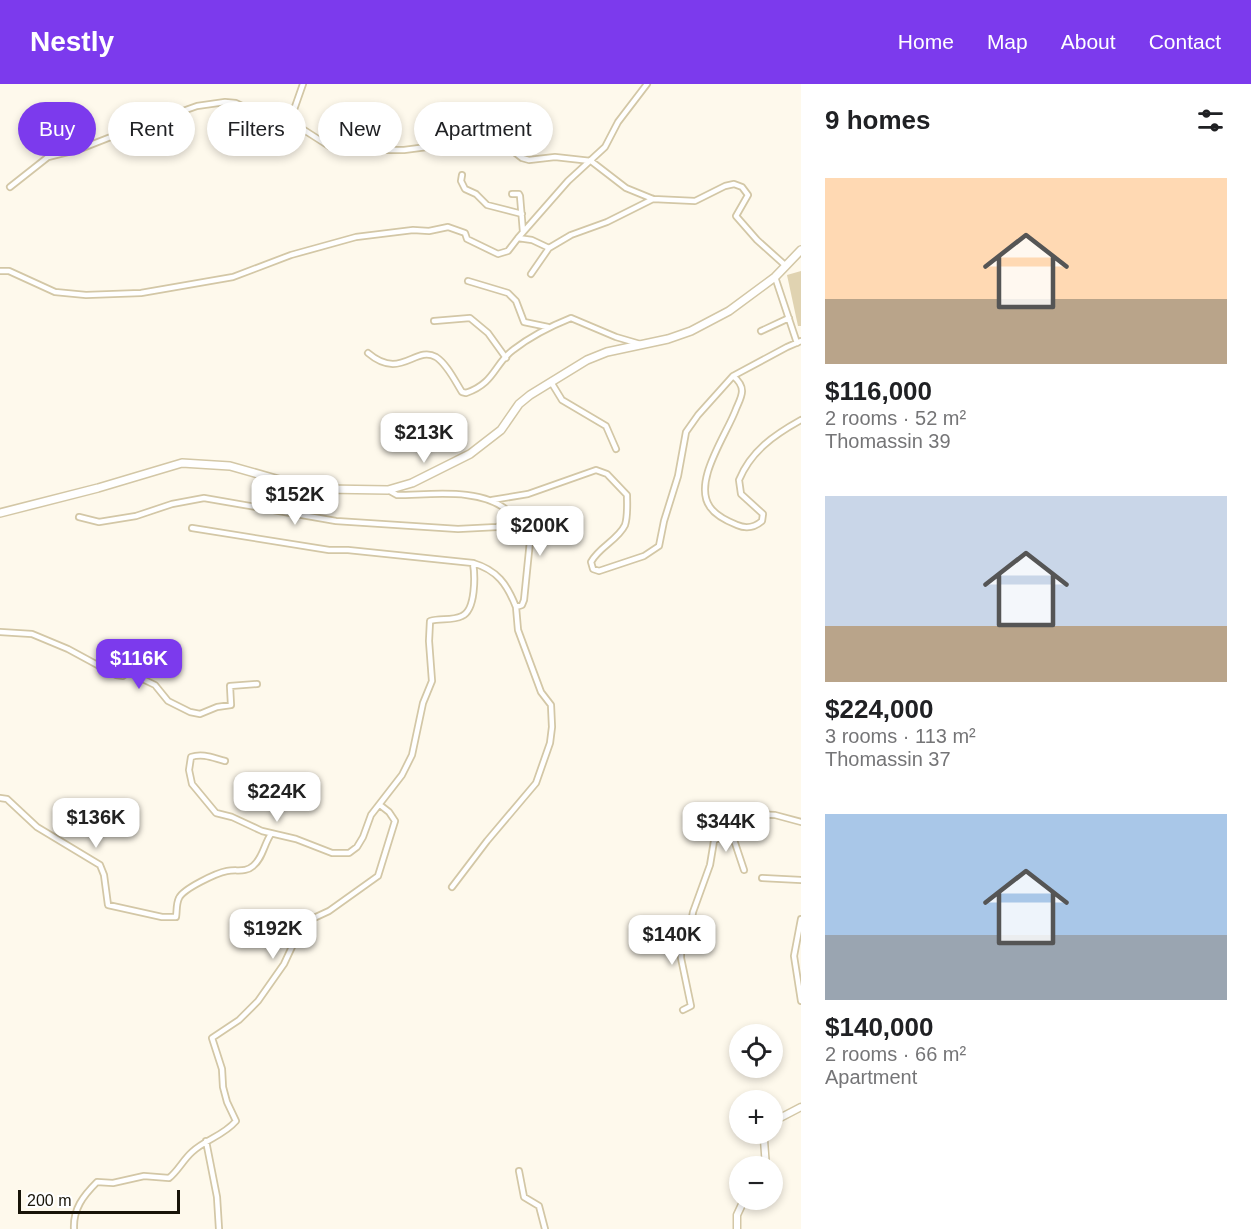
<!DOCTYPE html>
<html lang="en">
<head>
<meta charset="utf-8">
<style>
	:root { --surface:#fff; --page:#f2f2f2; --text:#202124; --muted:#757577; --accent:#7c3aed }
	body { margin:0; font-family:Helvetica,sans-serif; background:var(--page); color:var(--text); height:100vh; display:flex; flex-direction:column; font-size:22px; white-space:nowrap }
	* { box-sizing:border-box; margin:0 }
	p { font-size:20px; color:var(--muted) }
	.icon { flex:none; width:33px; height:33px; fill:none; stroke:currentColor; stroke-width:2; stroke-linecap:round; stroke-linejoin:round }
	.map { position:relative; flex:1; overflow:hidden }
	.drawer { display:flex; flex-direction:column; background:var(--surface); width:450px }
	.drawer>* { flex:none }
	.guide { position:absolute; left:18px; top:18px; width:570px; height:54px; display:flex; gap:12px }
	.controls { position:absolute; left:729px; top:940px; display:grid; gap:12px }
	.controls a { display:grid; place-items:center; width:54px; height:54px; border-radius:50%; background:var(--surface); box-shadow:0 3px 9px #0003; font-size:30px }
	.scale { position:absolute; left:18px; bottom:15px; width:162px; box-sizing:border-box; padding-left:6px; border:3px solid #181408; border-top:0; font-size:16px; line-height:21px; white-space:nowrap; color:#181408; -webkit-text-stroke:4px #fff; paint-order:stroke }
	.price { position:absolute; translate:-50% -51px; padding:0 14px; border-radius:12px; background:#fff; color:#222; font-size:20px; line-height:39px; filter:drop-shadow(0 2px 3px #0008) }
	.price::after { content:''; position:absolute; left:50%; top:36px; width:18px; height:14px; margin-left:-9px; background:inherit; clip-path:polygon(0 0,100% 0,50% 100%) }
	.price.active { background:var(--accent); color:#fff }
	ul { padding:0; list-style:none }
	li { display:grid; align-content:center; gap:12px; height:318px; padding:0 24px }
	li span { display:grid; place-items:center; height:186px; border-radius:0px; color:#555 }
	li>.icon { margin-inline-start:auto }
	span .icon { width:108px; height:108px; fill:#fffc; stroke-width:1 }
	li b { font-size:26px }
	h2 { display:flex; justify-content:space-between; align-items:center; height:72px; padding:0 24px; font-size:26px }
	.tag { padding:0 21px; border-radius:27px; background:var(--surface); box-shadow:0 3px 9px #0003; font-size:21px; line-height:54px }
	.tag.active { background:var(--accent); color:#fff }
	header { display:flex; align-items:center; gap:36px; box-sizing:border-box; height:84px; padding:0 30px; background:var(--accent); color:#fff }
	header strong { font-size:28px }
	nav { display:flex; gap:33px; margin-inline-start:auto; font-size:21px }
	main { display:flex; flex:1; min-height:0 }
	.map>svg:first-child { display:block }
	.green { fill:#e0d3b1 }
	.lines { fill:none; stroke-linecap:round; stroke-linejoin:round }
	.minor-casing { stroke:#d3c7a6; stroke-width:8 }
	.tertiary-casing { stroke:#d3c7a6; stroke-width:9 }
	.secondary-casing { stroke:#d3c7a6; stroke-width:10 }
	.minor { stroke:#fff; stroke-width:4.5 }
	.tertiary { stroke:#fff; stroke-width:6 }
	.secondary { stroke:#fff; stroke-width:7 }
</style>
</head>
<body>
<header>
<strong>Nestly</strong>
<nav><a>Home</a><a>Map</a><a>About</a><a>Contact</a></nav>
</header>
<main>
<div class="map">
<svg width="801" height="1145" viewBox="0 0 801 1145">
	<rect width="100%" height="100%" fill="#fef9ec"/>
	<!-- green -->
	<path class="green" d="M801,187V242H798L787,191Z"/>
	<g class="lines">
		<defs>
			<path id="minor" d="M290,37L303,0
				M462,91L461,97L465,105L476,110L487,121L522,130
				M10,103L48,73L80,65L121,49L197,22L225,18L236,19L261,31L290,37L329,62L340,66H404L450,60L490,63L513,67L522,74L529,76L555,73L591,77L626,104L653,115L695,117L725,102L734,100L742,103L748,111L736,132L757,156L786,182
				M512,110H519L520,112L523,148
				M518,154L568,97L605,63L618,38L647,0
				M0,187H9L55,208L86,211L141,209L233,193L291,171L356,153L413,146L429,147L448,143L465,149L467,155L498,170L508,167L518,154L532,156L549,164L571,151L607,138L653,115
				M531,190L549,164
				M775,193L797,259
				M468,197L508,209L516,217L524,238L548,243
				M434,237L470,234L488,249L506,274
				M761,247L789,234
				M368,269C401,297 415,261 436,273C447,280 455,297 462,308L466,309C495,299 494,280 513,266C531,252 551,242 571,234L616,253L640,260
				M733,292C738,296 742,300 742,307C742,313 738,320 736,325C727,350 692,398 710,423C716,432 727,437 737,441C746,445 755,443 762,437L763,430L741,410L739,396C751,367 774,351 801,336
				M551,298L562,316L606,342L616,365
				M388,406L397,411C431,411 481,403 508,427L510,436L530,457L524,516L522,521L516,523L518,546L541,608L551,621L552,643L550,659L536,699L487,757L452,803
				M492,416L528,410L596,386L607,390L627,411C627,420 628,432 625,441C618,456 599,463 591,478L593,485L599,487L644,472L659,462L664,437L678,392L686,348L698,331L733,292L787,263L801,257
				M79,433L99,438L136,432L172,420L204,414L336,437L458,445L497,443L510,436
				M192,444L329,466H348L473,479
				M0,548L32,550L68,565L116,591L123,592L128,588L155,601L168,617L190,628L200,630L217,623L231,621L230,602L257,600
				M225,677C213,674 203,669 191,673L189,686L192,700L216,729L232,733L262,747L296,755L332,769H349L357,763L363,753L371,731L402,691L412,671L423,619L432,597L429,557L430,537C441,534 452,537 462,532C476,526 475,491 473,479C497,486 507,500 516,523
				M0,714L7,715L37,743L100,781L104,791L108,821L162,833H176C177,827 176,820 179,814C183,805 216,789 227,787C237,785 245,789 253,782C263,774 264,760 271,750
				M730,744L744,786
				M762,794L801,796
				M801,835L794,872L801,917
				M683,926L691,922L681,874V865L688,856L693,828L710,781L714,757L752,730L775,731L801,738
				M206,1057L217,1113L219,1145
				M519,1087L524,1113L539,1122L545,1145
				M74,1145C73,1125 83,1112 97,1098L113,1099L144,1092L169,1094C178,1087 183,1076 192,1068C206,1055 223,1052 236,1037L227,1018L223,1003L222,985L212,954L239,936L258,917L284,880L303,839L329,827L378,792L395,737L389,728L380,721"/>
			<path id="tertiary" d="M772,1040L778,1035L801,1023
				M766,1083L764,1056L766,1050
				M737,1145V1131L744,1116"/>
			<path id="secondary" d="M0,429L98,404L182,379L230,382L304,403L324,405L388,406L412,399L470,370L501,346L519,320L530,311L587,276L607,268L668,255L691,247L729,227L775,193L801,166"/>
		</defs>
		<!-- minor casing -->
		<use href="#minor" class="minor-casing"/>
		<!-- tertiary casing -->
		<use href="#tertiary" class="tertiary-casing"/>
		<!-- secondary casing -->
		<use href="#secondary" class="secondary-casing"/>
		<!-- minor -->
		<use href="#minor" class="minor"/>
		<!-- tertiary -->
		<use href="#tertiary" class="tertiary"/>
		<!-- secondary -->
		<use href="#secondary" class="secondary"/>
	</g>
</svg>
<div class="controls">
<a><svg class="icon" aria-label="locate" viewBox="0 0 24 24"><circle cx="12" cy="12" r="6"/><path d="M12 2v4M12 18v4M2 12h4M18 12h4"/></svg></a>
<a>+</a>
<a>−</a>
</div>
<div class="scale">200 m</div>
<b class="price" style="left:424px;top:380px">$213K</b>
<b class="price" style="left:295px;top:442px">$152K</b>
<b class="price" style="left:540px;top:473px">$200K</b>
<b class="price active" style="left:139px;top:606px">$116K</b>
<b class="price" style="left:277px;top:739px">$224K</b>
<b class="price" style="left:96px;top:765px">$136K</b>
<b class="price" style="left:726px;top:769px">$344K</b>
<b class="price" style="left:273px;top:876px">$192K</b>
<b class="price" style="left:672px;top:882px">$140K</b>
<div class="guide">
<a class="tag active">Buy</a>
<a class="tag">Rent</a>
<a class="tag">Filters</a>
<a class="tag">New</a>
<a class="tag">Apartment</a>
</div>
</div>
<section class="drawer">
<h2>9 homes<svg class="icon" aria-label="filters" viewBox="0 0 24 24"><path d="M4 7h16M4 17h16"/><circle cx="9" cy="7" r="2"/><circle cx="15" cy="17" r="2"/></svg></h2>
<ul>
<li><span style="background:linear-gradient(#ffd9b3 65%,#b9a48a 0)"><svg class="icon" aria-label="home" viewBox="0 0 24 24"><path d="M3 11l9-7 9 7M6 9v11h12V9"/></svg></span><div><b>$116,000</b><p>2 rooms · 52 m²</p><p>Thomassin 39</p></div></li>
<li><span style="background:linear-gradient(#c9d6e8 70%,#b9a48a 0)"><svg class="icon" aria-label="home" viewBox="0 0 24 24"><path d="M3 11l9-7 9 7M6 9v11h12V9"/></svg></span><div><b>$224,000</b><p>3 rooms · 113 m²</p><p>Thomassin 37</p></div></li>
<li><span style="background:linear-gradient(#a9c7e8 65%,#9aa5b1 0)"><svg class="icon" aria-label="home" viewBox="0 0 24 24"><path d="M3 11l9-7 9 7M6 9v11h12V9"/></svg></span><div><b>$140,000</b><p>2 rooms · 66 m²</p><p>Apartment</p></div></li>
</ul>
</section>
</main>
</body>
</html>
